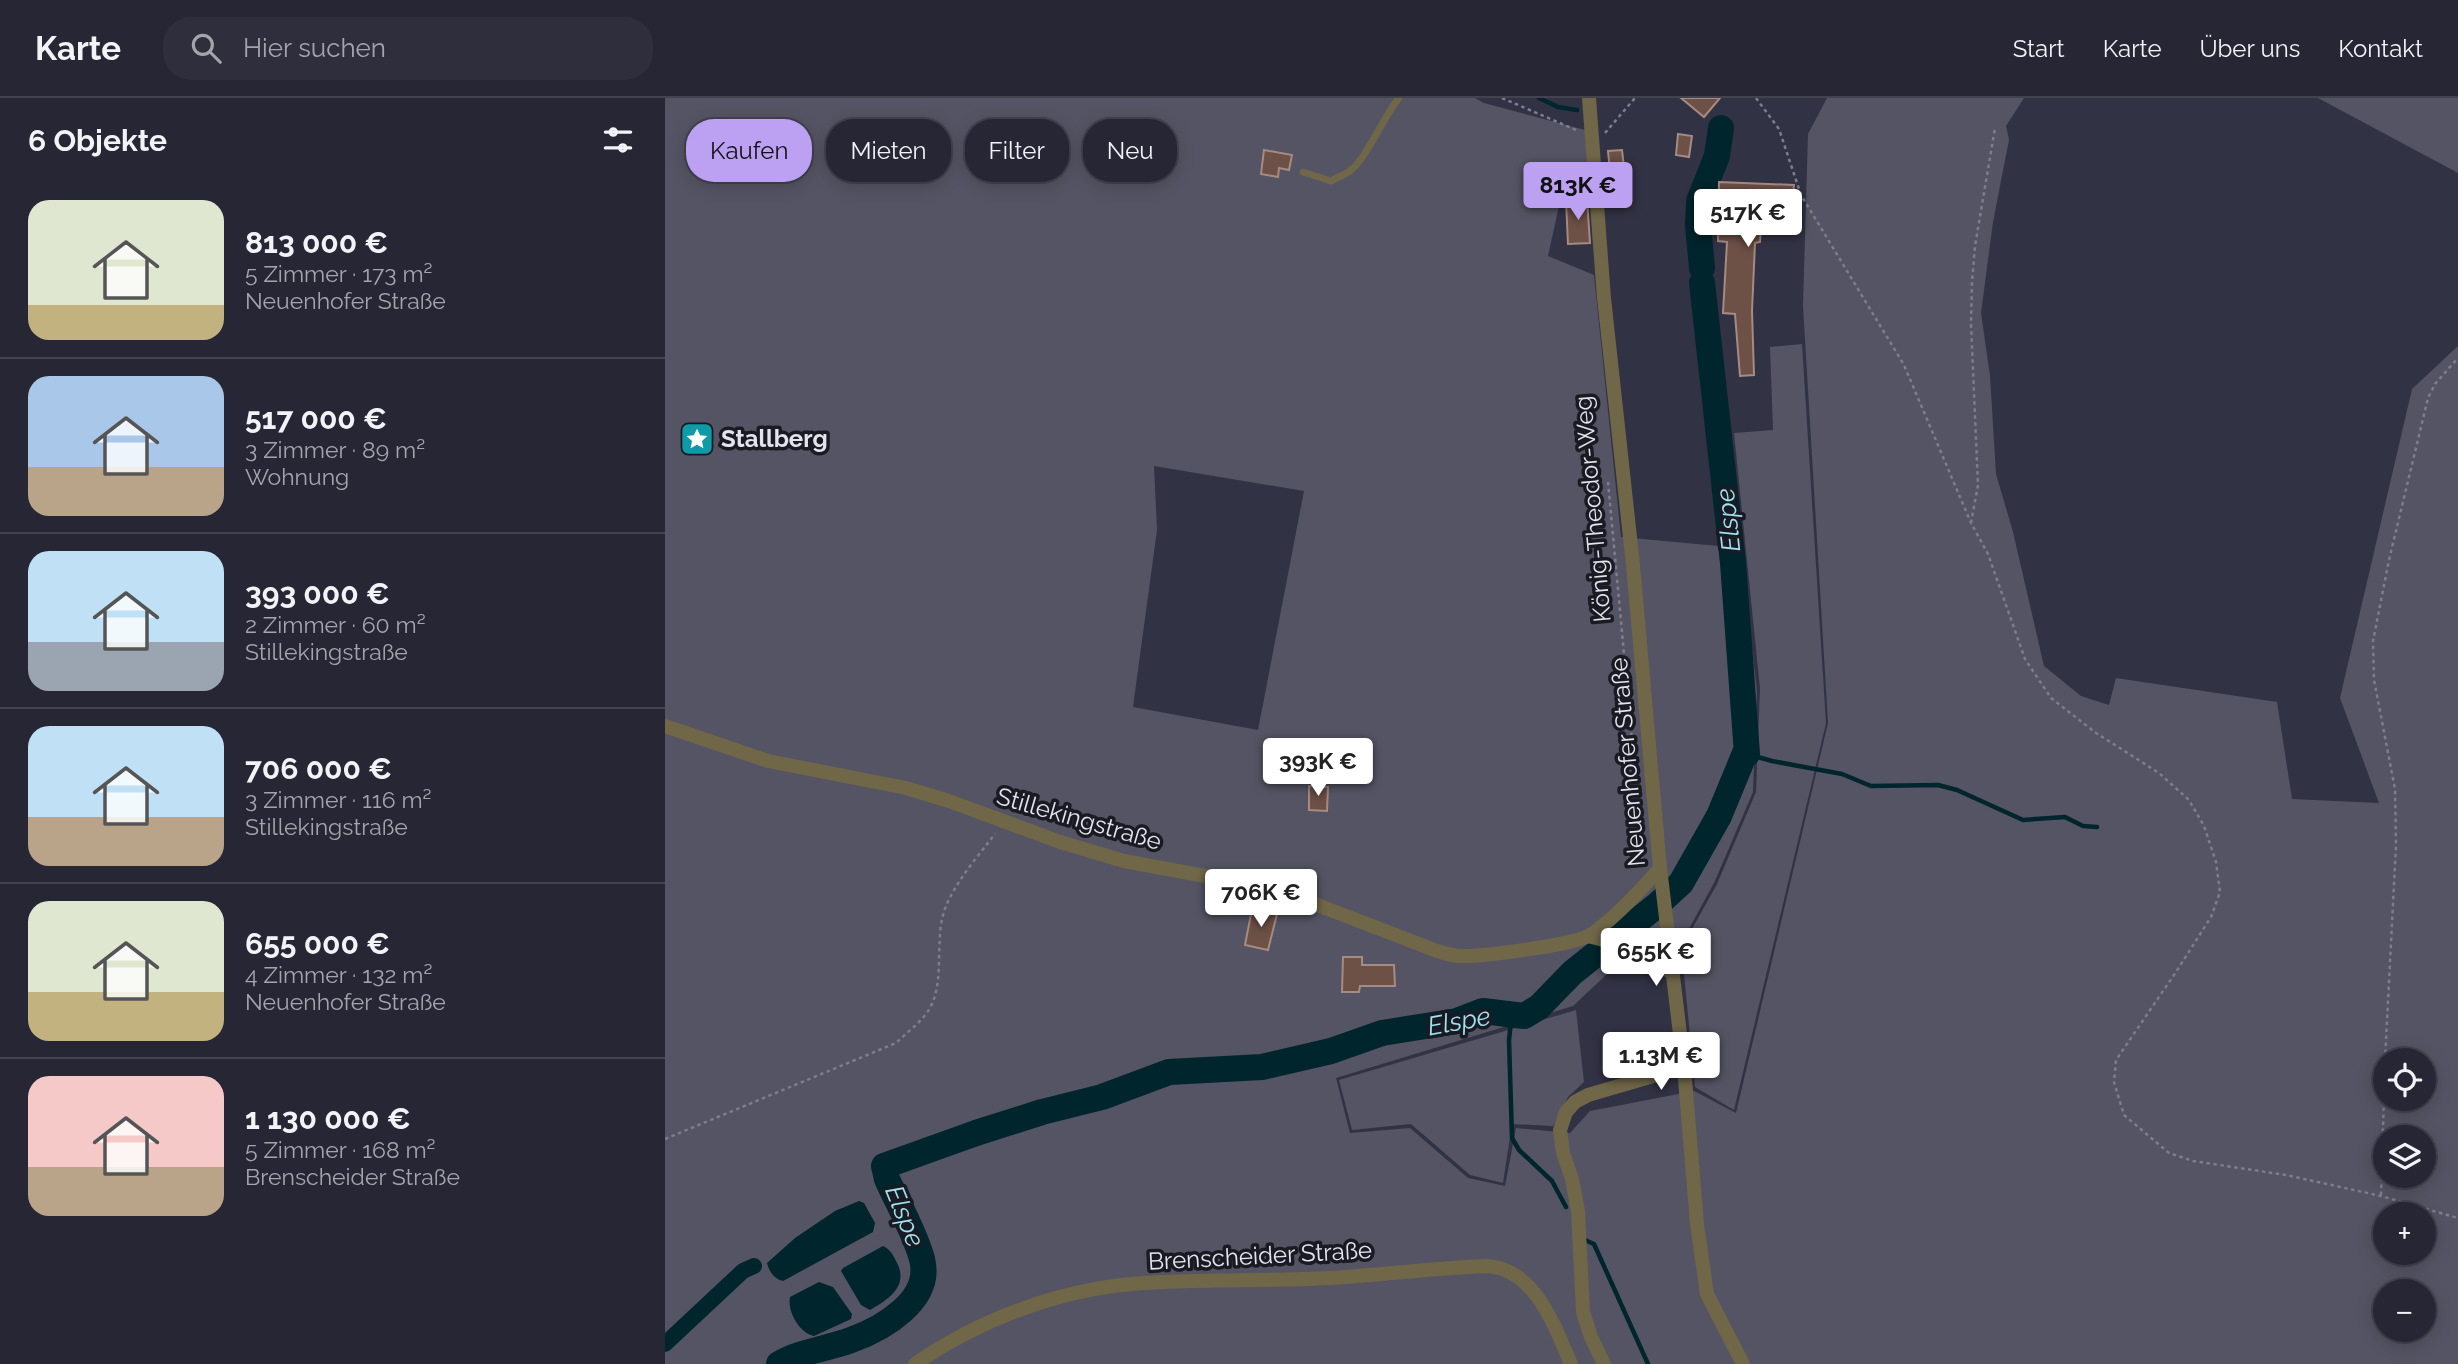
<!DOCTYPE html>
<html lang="de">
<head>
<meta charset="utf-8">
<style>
	:root { --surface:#262634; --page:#2e2e3c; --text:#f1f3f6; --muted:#a4a5ac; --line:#42434f; --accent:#bca0f2 }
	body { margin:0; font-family:Raleway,sans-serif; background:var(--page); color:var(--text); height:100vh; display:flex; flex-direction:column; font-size:26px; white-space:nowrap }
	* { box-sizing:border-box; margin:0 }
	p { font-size:23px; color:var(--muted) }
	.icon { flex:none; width:38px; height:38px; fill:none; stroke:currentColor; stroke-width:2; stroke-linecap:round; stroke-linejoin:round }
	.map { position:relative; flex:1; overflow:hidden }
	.panel { display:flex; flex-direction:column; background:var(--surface); width:665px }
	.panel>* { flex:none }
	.hud { position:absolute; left:21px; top:21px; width:665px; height:63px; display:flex; gap:14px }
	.fabs { position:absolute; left:1708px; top:950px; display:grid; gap:14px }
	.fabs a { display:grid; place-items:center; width:63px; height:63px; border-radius:50%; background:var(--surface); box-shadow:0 4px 18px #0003,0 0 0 2px var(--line); font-size:35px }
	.price { position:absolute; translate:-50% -60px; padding:0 16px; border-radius:7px; background:#fff; color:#222; font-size:23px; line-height:46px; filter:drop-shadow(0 2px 4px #0008) }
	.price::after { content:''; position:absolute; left:50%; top:42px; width:21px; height:16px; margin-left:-10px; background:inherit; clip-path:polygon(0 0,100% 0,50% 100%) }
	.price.on { background:var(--accent); color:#111 }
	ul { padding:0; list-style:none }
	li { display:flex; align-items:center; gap:21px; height:175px; padding:0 28px }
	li+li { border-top:2px solid var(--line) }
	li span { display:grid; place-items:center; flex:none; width:196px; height:140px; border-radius:21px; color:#555 }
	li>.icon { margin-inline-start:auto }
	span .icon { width:84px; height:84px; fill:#fffc; stroke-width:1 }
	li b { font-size:30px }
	h2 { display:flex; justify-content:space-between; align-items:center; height:84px; padding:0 28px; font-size:30px }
	.chip { padding:0 24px; border-radius:28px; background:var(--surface); box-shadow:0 4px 18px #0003,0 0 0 2px var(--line); font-size:24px; line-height:63px }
	.chip.on { background:var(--accent); color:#111 }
	header { display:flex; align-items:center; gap:42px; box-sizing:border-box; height:98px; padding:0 35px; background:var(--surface); border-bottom:2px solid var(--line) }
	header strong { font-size:33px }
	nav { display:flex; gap:38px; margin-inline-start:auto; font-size:24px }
	.search { width:490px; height:63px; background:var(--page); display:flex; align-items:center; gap:18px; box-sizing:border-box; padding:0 24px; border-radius:28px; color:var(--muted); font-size:26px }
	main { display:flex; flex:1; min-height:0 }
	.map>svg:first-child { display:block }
	.green { fill:#545464; fill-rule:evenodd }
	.water { fill:#00252c }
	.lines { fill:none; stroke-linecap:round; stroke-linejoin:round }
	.stream { stroke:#00252c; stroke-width:4.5 }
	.canal { stroke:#00252c; stroke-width:16 }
	.river { stroke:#00252c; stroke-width:26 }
	.building { fill:#6d5046; stroke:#a58b82; stroke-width:2 }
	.path { stroke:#7d7d8d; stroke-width:2.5; stroke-dasharray:3.5 3.5; stroke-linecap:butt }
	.lane { stroke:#706748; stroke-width:7 }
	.street { stroke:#706748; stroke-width:14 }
	.labels { text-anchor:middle; stroke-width:7; stroke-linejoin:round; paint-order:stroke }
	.poi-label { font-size:24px; font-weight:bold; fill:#e3e3f0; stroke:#1a1a23; text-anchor:start }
	.street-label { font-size:24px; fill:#e3e3f0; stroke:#1a1a23 }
	.water-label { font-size:26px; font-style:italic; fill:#9de3f2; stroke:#1a1a23 }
</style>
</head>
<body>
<header>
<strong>Karte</strong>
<div class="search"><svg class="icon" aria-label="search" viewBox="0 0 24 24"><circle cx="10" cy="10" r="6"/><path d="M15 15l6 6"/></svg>Hier suchen</div>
<nav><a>Start</a><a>Karte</a><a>Über uns</a><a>Kontakt</a></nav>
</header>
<main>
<section class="panel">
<h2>6 Objekte<svg class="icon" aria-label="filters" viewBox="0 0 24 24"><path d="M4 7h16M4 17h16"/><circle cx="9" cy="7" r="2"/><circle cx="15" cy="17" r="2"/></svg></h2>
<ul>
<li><span style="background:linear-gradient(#dfe7d0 75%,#c2b280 0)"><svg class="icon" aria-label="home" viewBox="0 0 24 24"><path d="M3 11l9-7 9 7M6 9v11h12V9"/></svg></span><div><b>813 000 €</b><p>5 Zimmer · 173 m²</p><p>Neuenhofer Straße</p></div></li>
<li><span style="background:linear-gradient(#a9c7e8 65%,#b9a48a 0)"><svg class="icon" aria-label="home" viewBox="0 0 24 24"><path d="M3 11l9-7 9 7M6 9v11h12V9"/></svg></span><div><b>517 000 €</b><p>3 Zimmer · 89 m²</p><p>Wohnung</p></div></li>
<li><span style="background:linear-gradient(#bfe0f5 65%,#9aa5b1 0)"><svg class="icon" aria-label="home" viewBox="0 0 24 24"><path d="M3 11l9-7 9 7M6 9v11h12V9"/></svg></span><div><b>393 000 €</b><p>2 Zimmer · 60 m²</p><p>Stillekingstraße</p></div></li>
<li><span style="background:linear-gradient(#bfe0f5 65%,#b9a48a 0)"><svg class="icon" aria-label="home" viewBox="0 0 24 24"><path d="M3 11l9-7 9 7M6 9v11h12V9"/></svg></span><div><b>706 000 €</b><p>3 Zimmer · 116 m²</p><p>Stillekingstraße</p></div></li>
<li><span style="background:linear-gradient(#dfe7d0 65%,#c2b280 0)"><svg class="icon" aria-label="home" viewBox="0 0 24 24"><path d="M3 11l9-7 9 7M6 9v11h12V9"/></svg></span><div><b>655 000 €</b><p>4 Zimmer · 132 m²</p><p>Neuenhofer Straße</p></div></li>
<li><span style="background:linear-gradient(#f6c9c9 65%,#b9a48a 0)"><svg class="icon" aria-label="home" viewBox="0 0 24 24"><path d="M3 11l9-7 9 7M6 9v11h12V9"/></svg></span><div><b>1 130 000 €</b><p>5 Zimmer · 168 m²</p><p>Brenscheider Straße</p></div></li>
</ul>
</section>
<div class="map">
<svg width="1793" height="1266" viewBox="0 0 1793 1266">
	<rect width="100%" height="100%" fill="#323245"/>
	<!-- green -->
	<path class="green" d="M0,0H810L819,5L920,32L924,92L898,90L883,158L929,177L956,439L1075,450L1092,593L1088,694L1049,785L1020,838L958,861L908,908L671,980L685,1035L745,1030L803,1080L840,1088L851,1030L905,1035L925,1013L1029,993L1071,1015L1163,625L1138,208L1143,36L1162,0H1359L1341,28L1344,42L1328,124L1316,215L1325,278L1331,376L1348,434L1379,568L1416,598L1444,607L1451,580L1612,604L1627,701L1714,705L1675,600L1747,291L1793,248V1266H0ZM489,368L639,393L593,632L468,609L492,432ZM1720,962H1759V1001H1720ZM1720,1040H1759V1078H1720ZM1720,1116H1759V1155H1720ZM1720,1194H1759V1232H1720Z
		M1653,0H1793V75Z
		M1137,246L1161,625L1069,1012L1030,989L1016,845L1022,840L1052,786L1091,694L1095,590L1069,335L1108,332L1105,249Z
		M911,912L919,984L903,999L888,1028L847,1026L838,1085L805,1077L746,1026L687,1032L674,982Z"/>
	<!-- water -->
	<path class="water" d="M194,1103L199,1105L210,1125L208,1134L118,1183C109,1181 104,1173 102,1165L130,1140L170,1113Z
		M218,1148C226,1152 228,1157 232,1165C244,1188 223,1202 205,1212L196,1207L176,1173L178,1170Z
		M154,1184L168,1189L187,1216L186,1221L149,1238C134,1235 122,1213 125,1199Z"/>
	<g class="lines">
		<!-- stream -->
		<path class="stream" d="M874,0L893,9L912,12
			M1082,656L1107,663L1177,676L1206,688L1273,687L1292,692L1358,722L1400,719L1418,728L1432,729
			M847,915L844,942L847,1040L854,1052L887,1083L901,1109
			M920,1142L929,1146L983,1266"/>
		<!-- canal -->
		<path class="canal" d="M0,1246L78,1173L89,1168"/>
		<!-- river -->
		<path class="river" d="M1037,170L1033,127L1034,103L1052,58L1056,30
			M114,1266C136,1253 162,1251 186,1242C217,1231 268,1202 257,1161C250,1135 233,1106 222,1081L219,1068L311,1035L377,1014L437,999L504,974L597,969L666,953L717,935L792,923L818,913L859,918L874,909L907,875L991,808L1016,785L1054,718L1080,655L1082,656L1068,465L1037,185"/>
	</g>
	<!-- building -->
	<path class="building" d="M1016,0H1055L1039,19Z
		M1013,36L1027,38L1024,59L1011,57Z
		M599,52L627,57L624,72L614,70L613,79L596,76Z
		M957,52L963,104L948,105L943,53Z
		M1054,84L1129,87L1126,117L1130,118L1129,131L1096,129L1095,144L1090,145L1087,213L1089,277L1075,278L1070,216L1058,215L1062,144L1053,143Z
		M922,101L925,145L903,146L901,103Z
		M644,688L663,689L662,713L644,712Z
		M587,811L612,816L603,852L580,847Z
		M678,859H697V867H729L730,888H695L694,894H677Z"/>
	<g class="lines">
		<!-- path -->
		<path class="path" d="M837,0L911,32
			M1091,0L1114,31L1136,97L1239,267L1306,425L1323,456L1360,561L1386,600L1431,635L1494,675L1524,702L1539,728L1551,764L1555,794L1546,819L1511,874L1451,962L1449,984L1459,1017L1504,1055L1528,1063L1621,1077L1716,1098L1793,1120
			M940,35L970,0
			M943,384L969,663
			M1306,425L1313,387L1306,226L1307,184L1310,148L1330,30
			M976,768L977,743
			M1720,962L1731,747L1730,691L1709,582L1708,543L1724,462L1763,300L1770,286L1793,260
			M0,1041L231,945C242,934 257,924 265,910C281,880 268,840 281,808C292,782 313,758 330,736
			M1716,1097L1720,964"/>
		<!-- lane -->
		<path class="lane" d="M638,74L666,83C672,79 681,77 686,72C701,61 719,18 734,0"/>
		<!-- street -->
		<path class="street" d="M924,0L939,200L968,467L995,770L1019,969L1032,1126L1042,1196L1078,1266
			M0,628L103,663L241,690L284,703L395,744L459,763L611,791L772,853C778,855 786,857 793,858C814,859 909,847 925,837C949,821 976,792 995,770
			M923,838L962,848L1006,874
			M250,1266C314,1222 390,1193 467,1186C532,1180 598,1184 663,1180C716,1177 769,1170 822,1168C870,1171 889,1227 906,1266
			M939,1266L926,1239L918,1214L913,1113L907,1081L898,1055L895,1032L901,1014L910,1004L923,997L1019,969"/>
	</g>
	<!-- icons -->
	<defs>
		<symbol id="sight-square" viewBox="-11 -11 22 22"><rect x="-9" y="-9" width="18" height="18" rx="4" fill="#0f9aa8" stroke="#1a1a23"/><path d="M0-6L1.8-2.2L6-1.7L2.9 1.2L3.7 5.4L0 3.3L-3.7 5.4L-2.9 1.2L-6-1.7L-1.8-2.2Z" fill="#fff"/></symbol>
	</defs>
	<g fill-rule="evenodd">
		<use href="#sight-square" x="13" y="322" width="38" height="38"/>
	</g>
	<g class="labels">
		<!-- poi labels -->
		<g class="poi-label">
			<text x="56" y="349">Stallberg</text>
		</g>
		<!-- street labels -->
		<g class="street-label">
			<text transform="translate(928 411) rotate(-95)" y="8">König-Theodor-Weg</text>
			<text transform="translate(963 664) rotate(-95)" y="8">Neuenhofer Straße</text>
			<text transform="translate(414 721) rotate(16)" y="8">Stillekingstraße</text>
			<text transform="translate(595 1158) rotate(-3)" y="8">Brenscheider Straße</text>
		</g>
		<!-- water labels -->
		<g class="water-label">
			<text transform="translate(1063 422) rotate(-96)" y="9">Elspe</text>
			<text transform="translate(794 923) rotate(-10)" y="9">Elspe</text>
			<text transform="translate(240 1118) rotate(68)" y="9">Elspe</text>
		</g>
	</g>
</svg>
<div class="fabs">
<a><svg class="icon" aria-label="locate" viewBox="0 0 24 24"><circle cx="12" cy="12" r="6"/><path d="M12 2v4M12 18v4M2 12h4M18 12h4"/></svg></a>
<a><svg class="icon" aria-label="layers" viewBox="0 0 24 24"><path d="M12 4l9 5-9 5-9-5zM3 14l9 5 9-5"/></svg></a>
<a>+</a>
<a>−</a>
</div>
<b class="price on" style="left:913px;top:124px">813K €</b>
<b class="price" style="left:1083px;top:151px">517K €</b>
<b class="price" style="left:653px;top:700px">393K €</b>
<b class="price" style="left:596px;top:831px">706K €</b>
<b class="price" style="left:991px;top:890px">655K €</b>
<b class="price" style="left:996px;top:994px">1.13M €</b>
<div class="hud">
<a class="chip on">Kaufen</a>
<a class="chip">Mieten</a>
<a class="chip">Filter</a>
<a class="chip">Neu</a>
</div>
</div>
</main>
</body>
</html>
